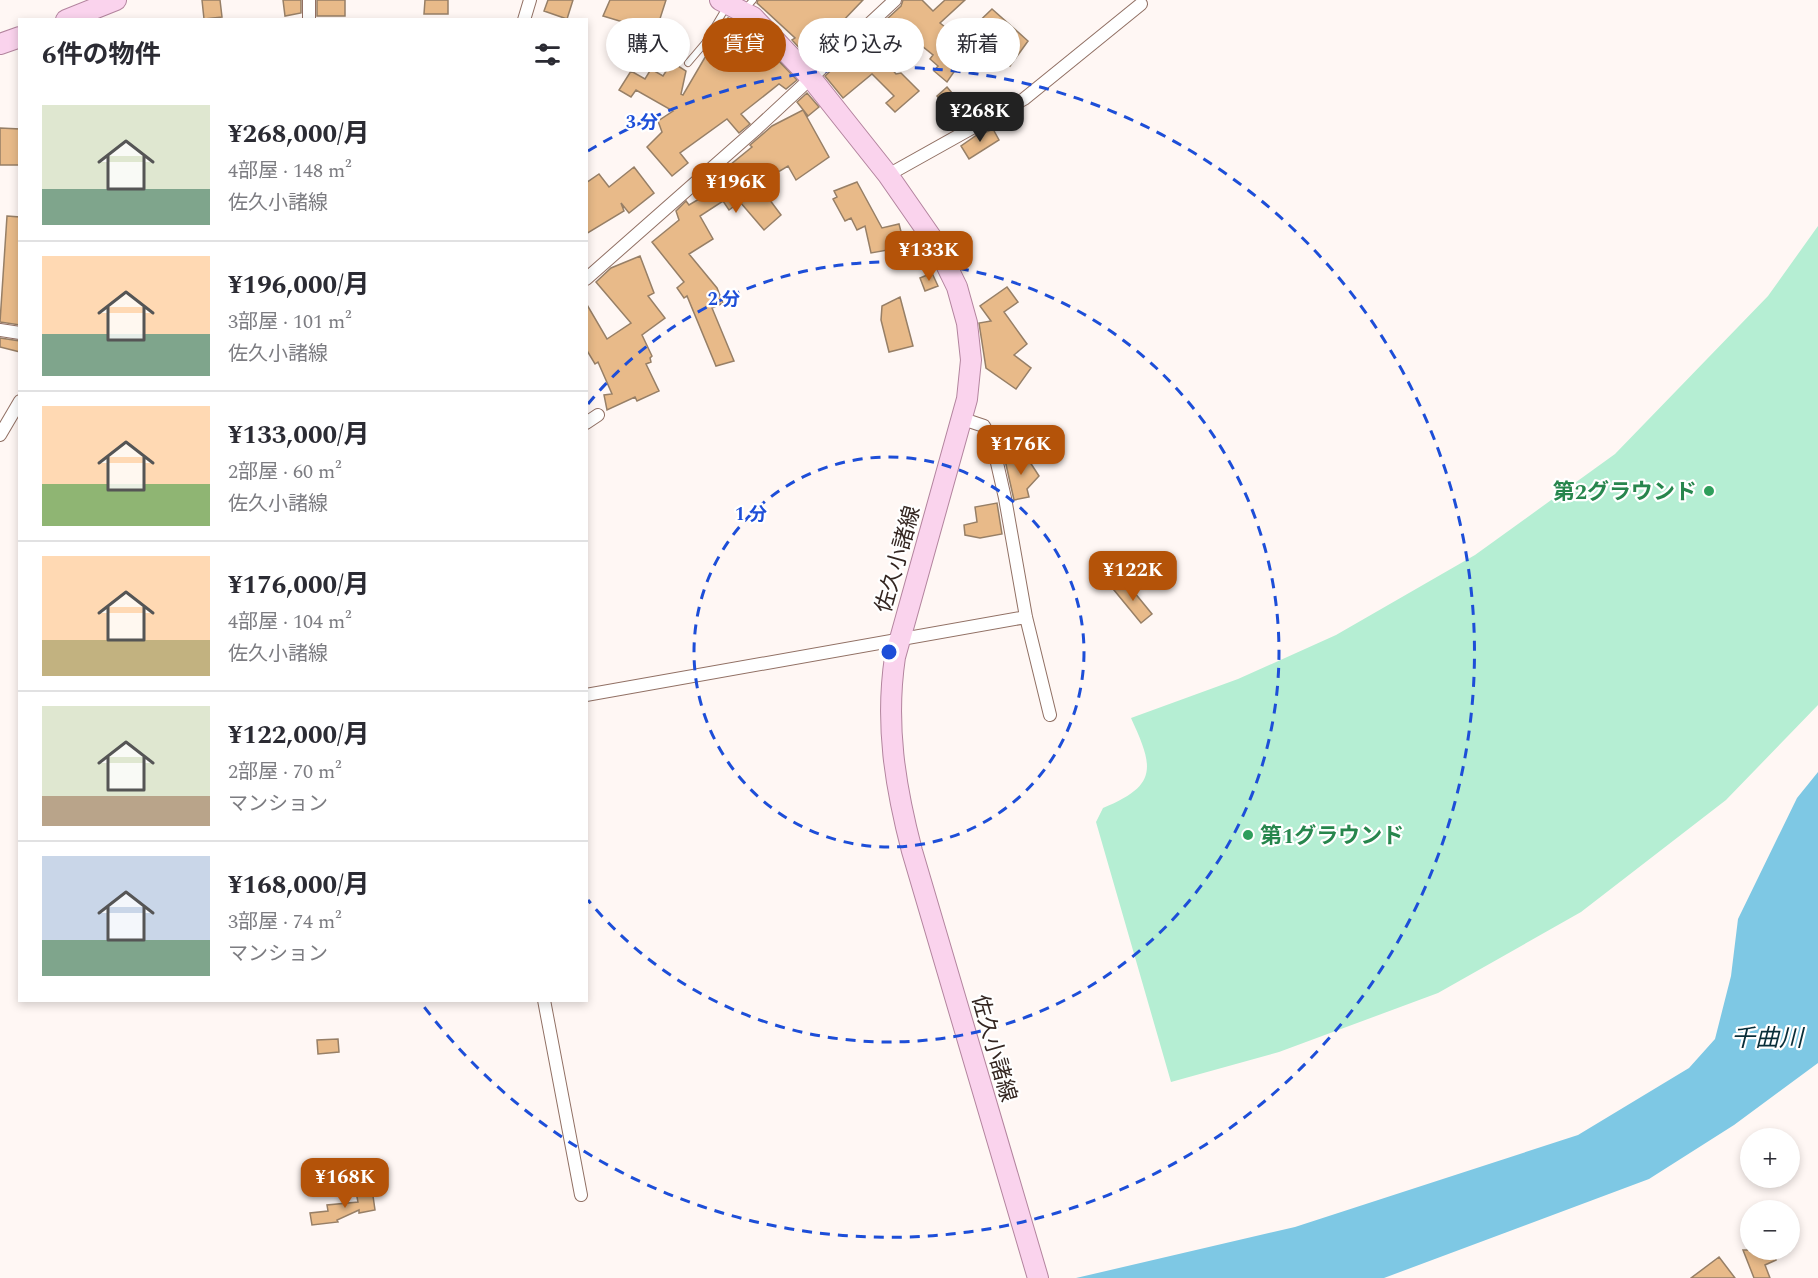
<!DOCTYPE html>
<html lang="ja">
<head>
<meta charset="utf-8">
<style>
	:root { --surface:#fff; --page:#f2f2f3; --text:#2b2b33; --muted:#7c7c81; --line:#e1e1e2; --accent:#b45309 }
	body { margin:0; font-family:Spectral,"Noto Sans JP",serif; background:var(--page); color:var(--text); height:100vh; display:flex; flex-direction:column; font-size:22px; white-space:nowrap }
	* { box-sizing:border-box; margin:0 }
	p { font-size:20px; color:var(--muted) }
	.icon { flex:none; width:33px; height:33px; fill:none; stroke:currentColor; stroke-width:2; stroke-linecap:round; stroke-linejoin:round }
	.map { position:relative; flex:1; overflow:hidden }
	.drawer { position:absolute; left:18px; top:18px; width:570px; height:984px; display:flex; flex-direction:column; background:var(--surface); border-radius:0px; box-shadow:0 3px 9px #0003 }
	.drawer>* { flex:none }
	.guide { position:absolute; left:606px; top:18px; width:570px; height:54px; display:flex; gap:12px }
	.controls { position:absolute; left:1740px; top:1128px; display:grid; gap:12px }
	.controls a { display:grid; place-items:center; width:60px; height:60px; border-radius:50%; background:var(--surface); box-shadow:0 3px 9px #0003; font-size:30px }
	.price { position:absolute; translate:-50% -51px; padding:0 14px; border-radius:12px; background:var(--accent); color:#fff; font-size:20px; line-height:39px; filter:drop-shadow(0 2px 3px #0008) }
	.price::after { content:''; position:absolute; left:50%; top:36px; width:18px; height:14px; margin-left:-9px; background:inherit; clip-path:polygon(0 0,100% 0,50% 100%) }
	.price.on { background:#222; color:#fff }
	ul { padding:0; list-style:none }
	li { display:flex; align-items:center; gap:18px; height:150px; padding:0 24px }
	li+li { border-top:2px solid var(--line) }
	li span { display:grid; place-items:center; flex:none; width:168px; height:120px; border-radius:0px; color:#555 }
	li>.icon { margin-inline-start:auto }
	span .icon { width:72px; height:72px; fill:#fffc; stroke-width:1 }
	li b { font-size:26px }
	h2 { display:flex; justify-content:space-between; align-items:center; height:72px; padding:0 24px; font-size:26px }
	.tag { padding:0 21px; border-radius:27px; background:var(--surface); box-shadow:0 3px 9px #0003; font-size:21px; line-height:54px }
	.tag.on { background:var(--accent); color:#fff }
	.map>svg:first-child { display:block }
	.green { fill:#b5eed3 }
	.water { fill:#7ec8e4 }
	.building { fill:#e8ba89; stroke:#977f66; stroke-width:1.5 }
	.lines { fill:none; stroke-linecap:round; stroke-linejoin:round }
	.lane-casing { stroke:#917064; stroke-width:8 }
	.street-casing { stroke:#917064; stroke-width:14 }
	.primary-casing { stroke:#b3849e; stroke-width:22 }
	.lane { stroke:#fff; stroke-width:6 }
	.street { stroke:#fff; stroke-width:12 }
	.primary { stroke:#fad3ed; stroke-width:20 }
	.ring { fill:none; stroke:#1d4ed8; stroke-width:3; stroke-dasharray:10 8 }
	.leisure-dot { fill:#2e9e5b; stroke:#fff; stroke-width:2 }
	.labels { text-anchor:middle; stroke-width:4.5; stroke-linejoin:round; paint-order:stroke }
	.leisure-label { font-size:22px; font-weight:bold; fill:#27864d; stroke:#fff; text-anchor:end }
	.street-label { font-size:22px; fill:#342621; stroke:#fff }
	.water-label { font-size:24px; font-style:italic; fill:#092e39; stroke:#fff }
	.centre { fill:#1d4ed8; stroke:#fff; stroke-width:3 }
	.ring-label { font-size:18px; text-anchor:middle; font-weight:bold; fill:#1d4ed8; stroke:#fff; stroke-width:4.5; stroke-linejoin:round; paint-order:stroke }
</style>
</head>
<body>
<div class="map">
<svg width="1818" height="1278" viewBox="0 0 1818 1278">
	<rect width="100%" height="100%" fill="#fff7f4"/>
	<!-- green -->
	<path class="green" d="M1818,226V705L1726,800L1581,912L1438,993L1279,1052L1171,1082L1096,822L1103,808C1158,785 1154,768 1131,718L1238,679L1336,635L1475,555L1615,454L1768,296Z"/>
	<!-- water -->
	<path class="water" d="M1818,772V1063L1734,1125L1649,1179L1384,1278H1076L1295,1227L1578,1135L1689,1068L1715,1039L1731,976L1738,919L1797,798Z"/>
	<!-- building -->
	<path class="building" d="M202,0H220L222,17L204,19Z
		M283,0H301V13L285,16Z
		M317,0H345V16H317Z
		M425,0H448V14H424Z
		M548,0H573L567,19L544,11Z
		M610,0H666L657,28L666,30L661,47L640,42L643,28L603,16Z
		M758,0H863L839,25L842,28L838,33L842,38L814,64L792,40L795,38L757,3Z
		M903,0H922L933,11L945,0H965L940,23L968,45L951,65L956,69L947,82L934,71L938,66L930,59L933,55L912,38L909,41L887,19L901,6Z
		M992,9L1028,41L1010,66L1006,62L997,70L964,36Z
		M728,18L746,27L797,80L786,89L779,84L741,114L750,124L739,133L727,119L680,153L688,163L672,176L647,147L662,132L658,121L673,111L636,90L631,97L619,90L631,71L645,79L651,69L663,76L672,62L686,71L681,94L683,95Z
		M868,42L896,74L901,73L919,91L895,112L886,103L894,96L872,74L843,98L825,76L854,49L858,53Z
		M947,87L973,118L960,126L951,111L937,96Z
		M807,93L819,107L808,116L797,102Z
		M803,110L829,157L796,180L788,166L758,184L781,215L764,230L740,202L729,210L723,201L700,216L713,239L689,254L717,288L723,303L712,308L734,361L716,366L687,296L684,298L677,288L684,282L652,242L679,220L676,211L686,201L689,205L711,192L707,186L721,177L719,174L752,147L750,145L772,126Z
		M0,128L20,129V165H0Z
		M993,129L999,140L969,159L961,146L981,132L982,134Z
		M634,167L654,193L629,213L621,203L624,211L586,234V183L599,174L609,187Z
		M857,182L882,228L899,224L905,247L871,253L865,226L857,230L851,218L845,221L833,199L837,197L834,191Z
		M7,216L20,217V325L0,322Z
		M640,256L654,293L648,296L665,318L642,335L652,356L650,358L651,362L646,364L659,391L637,401L635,397L607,410L604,395L612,394L598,362L595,364L586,349V303L607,339L631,323L596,282L611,268Z
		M932,273L938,286L925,291L920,278Z
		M1007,287L1018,302L1004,312L1027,344L1014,355L1031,368L1016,389L986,368L979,323L991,321L980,306Z
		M900,297L913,346L889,352L881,320L882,306Z
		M0,338L20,341V352L0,347Z
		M1026,456L1039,476L1027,489L1029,497L1014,500L1005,460Z
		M997,503L1002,534L980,538L965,535L964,525L977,522L975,507Z
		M1125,581L1152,614L1141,623L1114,590Z
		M338,1039L339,1052L318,1054L317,1040Z
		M372,1189L375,1210L359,1213V1210L337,1220L338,1222L312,1225L310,1213L328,1211L327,1205L358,1202L356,1192Z
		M1743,1250H1772L1776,1260L1765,1265L1770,1278H1754Z
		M1719,1257L1735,1278H1691Z"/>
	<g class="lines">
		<defs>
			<path id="lane" d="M745,9L753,0
				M688,63L705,43L727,6"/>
			<path id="street" d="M309,20V0
				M524,20L530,0
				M888,175L1024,99L1141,4
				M586,279L755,130L895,0
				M0,330L20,333
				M963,419L984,426L992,441L1005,498L1026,617L1050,715
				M586,423L598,415
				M0,435L20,401
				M586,695L1026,617
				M544,1000L581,1195"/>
			<path id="primary" d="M720,0L753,17L811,78L888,175L936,244L957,287L967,323L971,360L967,399L895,657C885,724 895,786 912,851L1038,1278
				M66,20L116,0
				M0,44L20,37"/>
		</defs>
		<!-- lane casing -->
		<use href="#lane" class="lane-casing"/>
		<!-- street casing -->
		<use href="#street" class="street-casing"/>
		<!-- primary casing -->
		<use href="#primary" class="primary-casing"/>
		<!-- lane -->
		<use href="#lane" class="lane"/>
		<!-- street -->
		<use href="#street" class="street"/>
		<!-- primary -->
		<use href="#primary" class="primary"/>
	</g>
	<!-- distance rings -->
	<g class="ring">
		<circle cx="889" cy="652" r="195"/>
		<path d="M588 404A390 390 0 1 1 588 900"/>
		<path d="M588 151A585 585 0 1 1 422 1004"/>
	</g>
	<!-- markers -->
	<g class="leisure-dot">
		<circle cx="1709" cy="491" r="6"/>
		<circle cx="1248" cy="835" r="6"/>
	</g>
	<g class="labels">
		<!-- leisure labels -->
		<g class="leisure-label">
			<text x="1697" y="499">第2グラウンド</text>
			<text x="1260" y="843" text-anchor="start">第1グラウンド</text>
		</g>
		<!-- street labels -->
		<g class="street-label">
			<text transform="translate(897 559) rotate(-74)" y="8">佐久小諸線</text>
			<text transform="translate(995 1048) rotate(74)" y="8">佐久小諸線</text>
		</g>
		<!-- water labels -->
		<g class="water-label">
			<text x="1767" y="1046">千曲川</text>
		</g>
	</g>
	<circle cx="889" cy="652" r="9" class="centre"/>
	<g class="ring-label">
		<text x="642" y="128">3 分</text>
		<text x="724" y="305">2 分</text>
		<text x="751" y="520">1 分</text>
	</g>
</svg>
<div class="controls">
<a>+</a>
<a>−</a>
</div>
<b class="price on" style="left:980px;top:143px">¥268K</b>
<b class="price" style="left:736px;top:214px">¥196K</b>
<b class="price" style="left:929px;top:282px">¥133K</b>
<b class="price" style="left:1021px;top:476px">¥176K</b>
<b class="price" style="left:1133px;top:602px">¥122K</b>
<b class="price" style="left:345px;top:1209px">¥168K</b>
<div class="guide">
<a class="tag">購入</a>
<a class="tag on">賃貸</a>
<a class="tag">絞り込み</a>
<a class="tag">新着</a>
</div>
<section class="drawer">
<h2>6件の物件<svg class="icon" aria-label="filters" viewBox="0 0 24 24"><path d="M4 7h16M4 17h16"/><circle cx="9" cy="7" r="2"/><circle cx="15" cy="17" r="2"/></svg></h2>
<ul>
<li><span style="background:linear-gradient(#dfe7d0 70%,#7fa58c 0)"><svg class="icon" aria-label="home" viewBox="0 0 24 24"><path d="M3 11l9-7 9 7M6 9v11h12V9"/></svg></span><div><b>¥268,000/月</b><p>4部屋 · 148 m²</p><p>佐久小諸線</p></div></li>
<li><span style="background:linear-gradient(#ffd9b3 65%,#7fa58c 0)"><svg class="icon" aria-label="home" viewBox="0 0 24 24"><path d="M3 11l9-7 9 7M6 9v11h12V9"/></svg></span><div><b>¥196,000/月</b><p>3部屋 · 101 m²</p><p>佐久小諸線</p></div></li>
<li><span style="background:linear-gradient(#ffd9b3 65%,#8fb573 0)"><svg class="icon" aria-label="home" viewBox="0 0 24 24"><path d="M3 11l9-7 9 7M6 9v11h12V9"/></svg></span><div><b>¥133,000/月</b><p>2部屋 · 60 m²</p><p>佐久小諸線</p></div></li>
<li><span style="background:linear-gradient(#ffd9b3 70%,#c2b280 0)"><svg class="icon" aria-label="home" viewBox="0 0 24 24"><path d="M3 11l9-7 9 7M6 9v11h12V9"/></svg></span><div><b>¥176,000/月</b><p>4部屋 · 104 m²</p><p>佐久小諸線</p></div></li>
<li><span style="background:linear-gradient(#dfe7d0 75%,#b9a48a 0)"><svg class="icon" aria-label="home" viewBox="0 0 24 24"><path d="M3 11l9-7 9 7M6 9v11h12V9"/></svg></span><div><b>¥122,000/月</b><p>2部屋 · 70 m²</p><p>マンション</p></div></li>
<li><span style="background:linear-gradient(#c9d6e8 70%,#7fa58c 0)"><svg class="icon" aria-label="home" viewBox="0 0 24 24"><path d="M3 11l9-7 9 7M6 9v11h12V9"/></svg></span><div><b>¥168,000/月</b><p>3部屋 · 74 m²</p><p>マンション</p></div></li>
</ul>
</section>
</div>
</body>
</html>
